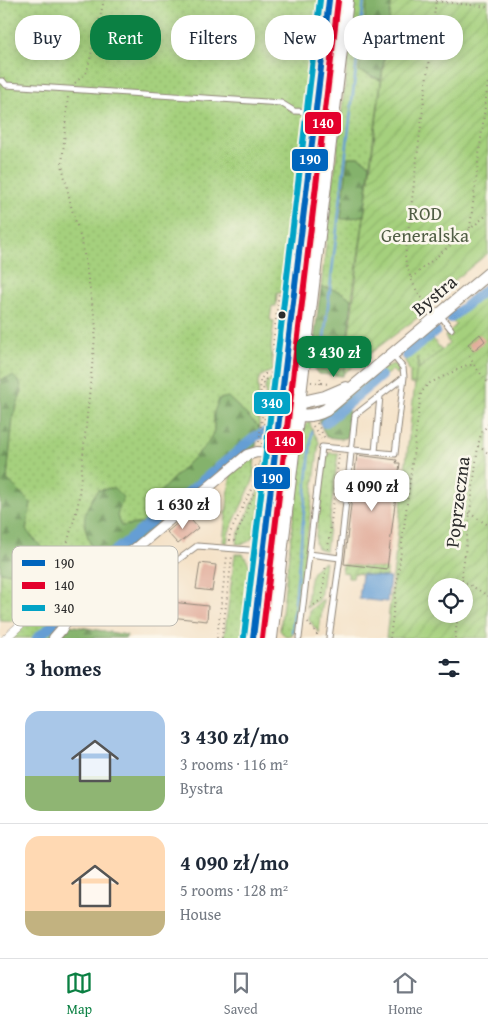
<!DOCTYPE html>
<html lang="en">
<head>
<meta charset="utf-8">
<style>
	:root { --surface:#fff; --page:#f6f6f7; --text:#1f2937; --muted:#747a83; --line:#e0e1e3; --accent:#0b8043 }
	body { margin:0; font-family:"Gentium Book Plus",serif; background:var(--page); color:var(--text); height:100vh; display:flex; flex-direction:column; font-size:19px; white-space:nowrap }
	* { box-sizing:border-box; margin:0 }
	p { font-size:16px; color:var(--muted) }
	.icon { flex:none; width:28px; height:28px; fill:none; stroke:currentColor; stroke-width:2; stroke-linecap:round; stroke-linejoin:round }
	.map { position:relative; height:638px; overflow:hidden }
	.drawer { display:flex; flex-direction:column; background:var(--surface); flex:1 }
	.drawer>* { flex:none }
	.guide { position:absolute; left:15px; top:15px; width:459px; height:45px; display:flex; gap:10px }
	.tools { position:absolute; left:428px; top:578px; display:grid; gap:10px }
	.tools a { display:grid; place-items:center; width:45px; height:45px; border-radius:50%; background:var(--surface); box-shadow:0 2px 12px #0003; font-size:25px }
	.price { position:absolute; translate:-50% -42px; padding:0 11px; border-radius:10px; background:#fff; color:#222; font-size:16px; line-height:32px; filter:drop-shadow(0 1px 2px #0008) }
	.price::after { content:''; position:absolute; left:50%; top:30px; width:15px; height:11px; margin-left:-8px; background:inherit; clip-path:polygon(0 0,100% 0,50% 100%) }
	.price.current { background:var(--accent); color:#fff }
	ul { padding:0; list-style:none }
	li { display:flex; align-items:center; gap:15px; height:125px; padding:0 25px }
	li+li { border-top:1px solid var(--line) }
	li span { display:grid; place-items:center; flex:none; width:140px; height:100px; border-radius:15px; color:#555 }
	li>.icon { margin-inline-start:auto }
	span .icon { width:60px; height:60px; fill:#fffc; stroke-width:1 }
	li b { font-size:21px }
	h2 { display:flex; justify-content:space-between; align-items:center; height:60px; padding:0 25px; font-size:21px }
	.tag { padding:0 18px; border-radius:20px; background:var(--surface); box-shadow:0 2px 12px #0003; font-size:18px; line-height:45px }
	.tag.current { background:var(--accent); color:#fff }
	.tabs { display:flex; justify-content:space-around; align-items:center; height:70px; border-top:1px solid var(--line); background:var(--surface); font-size:14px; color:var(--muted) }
	.tabs a { display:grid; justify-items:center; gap:2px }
	.tabs .current { color:var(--accent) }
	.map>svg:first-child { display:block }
	.grass { fill:url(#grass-dots); stroke:#687e54 }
	.forest { fill:url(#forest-firs); stroke:#586e4c }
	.garden { fill:url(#garden-furrows); stroke:#687e54; fill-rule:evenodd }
	.water { fill:#659ed4; stroke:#486480 }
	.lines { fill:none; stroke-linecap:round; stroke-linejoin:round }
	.stream { stroke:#659ed4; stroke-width:2.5 }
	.canal { stroke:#659ed4; stroke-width:10 }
	.building { fill:#e1ab99 }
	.service-casing { stroke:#908678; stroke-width:7 }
	.pedestrian-casing { stroke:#908678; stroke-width:9 }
	.minor-casing { stroke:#908678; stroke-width:12 }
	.tertiary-casing { stroke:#908678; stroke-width:14 }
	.secondary-casing { stroke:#908678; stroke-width:16 }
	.path { stroke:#908678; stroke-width:2; stroke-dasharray:1 4; stroke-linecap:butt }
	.service { stroke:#fff; stroke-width:5 }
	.pedestrian { stroke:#fff; stroke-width:8 }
	.minor { stroke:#fff; stroke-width:10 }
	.tertiary { stroke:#fff; stroke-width:12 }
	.secondary { stroke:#fff; stroke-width:14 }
	.bus-1-casing { stroke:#fbf7ec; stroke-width:10 }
	.bus-2-casing { stroke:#fbf7ec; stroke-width:10 }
	.bus-3-casing { stroke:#fbf7ec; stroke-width:10 }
	.bus-1 { stroke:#0065bd; stroke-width:6 }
	.bus-2 { stroke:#e4002b; stroke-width:6 }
	.bus-3 { stroke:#02a3c6; stroke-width:6 }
	.bus-dot { fill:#2b2b2b; stroke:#fbf7ec; stroke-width:2 }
	.labels { text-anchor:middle; stroke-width:5; stroke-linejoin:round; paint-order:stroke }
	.park-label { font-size:19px; fill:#505d44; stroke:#fbf7ec }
	.street-label { font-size:19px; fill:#2b2b2b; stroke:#fbf7ec }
	.key { fill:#fbf7ec; stroke:#bdbab2; stroke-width:1 }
	.key-label { font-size:14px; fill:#2b2b2b }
	.line-badge { stroke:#fbf7ec; stroke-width:2 }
	.badge-label { font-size:14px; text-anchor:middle; font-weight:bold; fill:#fff }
</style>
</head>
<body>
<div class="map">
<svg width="488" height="638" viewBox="0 0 488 638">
	<defs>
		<pattern id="grass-dots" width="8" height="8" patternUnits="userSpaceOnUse" patternTransform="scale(1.25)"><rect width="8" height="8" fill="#a5d07d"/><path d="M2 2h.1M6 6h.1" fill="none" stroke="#8eb36c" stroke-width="1.8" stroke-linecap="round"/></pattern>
		<pattern id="forest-firs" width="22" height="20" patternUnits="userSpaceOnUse" patternTransform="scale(1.25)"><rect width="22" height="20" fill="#84b26c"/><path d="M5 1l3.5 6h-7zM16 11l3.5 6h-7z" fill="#6c9159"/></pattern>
		<pattern id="garden-furrows" width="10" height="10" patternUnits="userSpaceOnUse" patternTransform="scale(1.25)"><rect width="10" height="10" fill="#a5d07d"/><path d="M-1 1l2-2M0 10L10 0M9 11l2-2" fill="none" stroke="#8eb36c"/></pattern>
	</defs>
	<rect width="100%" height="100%" fill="#fbf7ec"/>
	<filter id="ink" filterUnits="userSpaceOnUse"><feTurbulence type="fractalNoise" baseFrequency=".02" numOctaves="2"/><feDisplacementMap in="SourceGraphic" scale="10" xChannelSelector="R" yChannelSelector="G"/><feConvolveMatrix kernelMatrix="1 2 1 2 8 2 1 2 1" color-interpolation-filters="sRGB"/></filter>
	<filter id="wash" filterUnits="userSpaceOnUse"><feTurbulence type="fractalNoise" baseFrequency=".0096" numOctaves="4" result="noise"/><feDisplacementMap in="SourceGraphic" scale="20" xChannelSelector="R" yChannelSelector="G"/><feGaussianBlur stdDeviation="1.12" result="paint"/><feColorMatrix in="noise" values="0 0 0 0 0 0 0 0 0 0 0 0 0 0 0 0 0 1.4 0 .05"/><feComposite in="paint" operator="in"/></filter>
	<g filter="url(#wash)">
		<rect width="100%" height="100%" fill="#f4e1c6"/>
		<!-- grass -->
		<path class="grass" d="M0,0H321L289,262L281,293H277L276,306H272L270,320L274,321L271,346L273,370L261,376L258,382L259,427L228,397L214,412V431L208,443L151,501L159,513L145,523L121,526L117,516L84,524L93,552L51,582L30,613L18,625L15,621L0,620V572L29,574L26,530L31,503L7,479L13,416L22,391L0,380Z
			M335,0H340L296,368L291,367Z
			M355,0H368L371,77L381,80L370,164L358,157H348L341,218L348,219L364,215L352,300C343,291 333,289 321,287Z
			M429,334L442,350L418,369V363L415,384H410V372L403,356Z
			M394,364L398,367L399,370L397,375L392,370L346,408L341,402C353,392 379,368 394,364Z
			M272,379L275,380L270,423H268L265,387L267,381Z
			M289,420L263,638H259L284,428Z
			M310,421V425L319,442L296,630C292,638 284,638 280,630L304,428L305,425Z
			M329,453H338L326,551L317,548L315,542L325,459Z
			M255,456L253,481L229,532L227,543L223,542L231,471Z
			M264,460L265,462C263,476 259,529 253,537C249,543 243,544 236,544L238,535L259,489Z
			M235,554H243L252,569L244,638H224Z
			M325,562L320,598L307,608C309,593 306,568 325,562Z
			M62,586L67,589L54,602L58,615V619L35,638H10L50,590Z
			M69,590H71L75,598L54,632L48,638H39L62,618L57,603Z
			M323,599L319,633L309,620L310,610Z"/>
		<!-- forest -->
		<path class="forest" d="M367,0H392L381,80L359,71Z
			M348,157H358L370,164L364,215L348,219H341Z
			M321,287C333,289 343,291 352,300L343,376L318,374L315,370L316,360H319L320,350H318V341H314Z
			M13,376L20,383L22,391L13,416L7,479L31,503L26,530L44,550L29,574L0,572V380Z
			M228,397L259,427L256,447L243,453L85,585C72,588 68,581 67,570L93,552C83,523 79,517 98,490L114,488L123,497L117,516L121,526L145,523L158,513L151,501L208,443L214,431V412L219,399Z
			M341,402L350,413L347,438H343V439L326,437L319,421V417Z
			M69,625L127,635L126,638H59Z"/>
		<!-- garden -->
		<path class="garden" d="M392,0H488V253L426,304L425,312L344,373Z
			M488,292V638H386L418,357L419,369L449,344L445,336L456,325L452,321ZM436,586H464V614H436Z
			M343,564L387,569L386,577L354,573L353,578H348V573L342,572Z"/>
		<!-- water -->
		<path class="water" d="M362,574L390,578L387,602L359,599Z"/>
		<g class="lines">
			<!-- stream -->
			<path class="stream" d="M323,348L364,0
				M292,632L312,432"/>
			<!-- canal -->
			<path class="canal" d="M451,318L488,287
				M406,355L436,331
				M325,423L381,376
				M37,638L59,619C62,613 55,609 56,602L78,580L167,510L256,436L269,431"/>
		</g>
		<g id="blocks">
			<!-- building -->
			<path class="building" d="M480,334L485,341L473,351L468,344Z
				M357,455L397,460L396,463H400L387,569L344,564Z
				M187,515L198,528L178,544L167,532Z
				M200,563L216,565L212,591L196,589Z
				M144,599L208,606L207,621L143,614Z"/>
		</g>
	</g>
	<g filter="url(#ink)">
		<use href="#blocks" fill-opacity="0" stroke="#908678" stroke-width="1"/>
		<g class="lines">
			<defs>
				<path id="service" d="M0,81H3L6,85L281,103L294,111L315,112
					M426,304L436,316
					M440,315L451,329
					M375,452L380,396
					M309,554L340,558L355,415L404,377L403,368L392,354
					M141,587L197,546L263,551
					M299,638L322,447L395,454L404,377
					M329,638L340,558"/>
				<path id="pedestrian" d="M6,638L30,616L49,587L57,584H65L82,593"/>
				<path id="minor" d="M54,638L61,630L82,593L247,455L257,452L275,453"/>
				<path id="tertiary" d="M289,405L325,397L346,388
					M281,407C295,417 311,418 326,410L488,274"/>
				<path id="secondary" d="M253,638L329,0
					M270,638L346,0"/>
			</defs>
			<!-- service casing -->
			<use href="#service" class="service-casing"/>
			<!-- pedestrian casing -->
			<use href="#pedestrian" class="pedestrian-casing"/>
			<!-- minor casing -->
			<use href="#minor" class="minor-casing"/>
			<!-- tertiary casing -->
			<use href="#tertiary" class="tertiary-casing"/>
			<!-- secondary casing -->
			<use href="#secondary" class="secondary-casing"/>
			<!-- path -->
			<path class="path" d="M436,1L488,7
				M75,83L87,72L104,0
				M470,228L488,82
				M411,278L488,214
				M422,298C413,287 408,272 405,258L436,0
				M274,355L273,345L279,293
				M470,356L474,365L488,383
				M311,382L329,384
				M320,384L321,376
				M317,423L325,439
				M313,426L321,439
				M259,442L262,417L260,380L265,374L273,373
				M262,444L265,415L263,384L266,379L272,377
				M478,446L488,453
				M469,513L488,525
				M229,541L230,533L253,486L256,462
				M234,541L256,488L260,461
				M328,549L339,454
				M64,576L62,567L64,555L78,505L96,327L82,242L72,210L62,165L68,95
				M462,580L488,596
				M461,586L478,446L481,434L488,424
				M310,608L322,599L326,564
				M308,622L317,634V638
				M217,638L227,556
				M222,638L232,556
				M390,638L421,393L428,384L467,365H474
				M455,638L458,614"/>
			<!-- service -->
			<use href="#service" class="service"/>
			<!-- pedestrian -->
			<use href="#pedestrian" class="pedestrian"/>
			<!-- minor -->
			<use href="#minor" class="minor"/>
			<!-- tertiary -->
			<use href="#tertiary" class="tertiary"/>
			<!-- secondary -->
			<use href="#secondary" class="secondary"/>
			<defs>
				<path id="bus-1" d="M253,638L329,0"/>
				<path id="bus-2" d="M262,638L338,1"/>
				<path id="bus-3" d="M244,637L320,0"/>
			</defs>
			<!-- bus-1 casing -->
			<use href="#bus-1" class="bus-1-casing"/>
			<!-- bus-2 casing -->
			<use href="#bus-2" class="bus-2-casing"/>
			<!-- bus-3 casing -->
			<use href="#bus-3" class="bus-3-casing"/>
			<!-- bus-1 -->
			<use href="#bus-1" class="bus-1"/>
			<!-- bus-2 -->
			<use href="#bus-2" class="bus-2"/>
			<!-- bus-3 -->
			<use href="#bus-3" class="bus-3"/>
		</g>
	</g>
	<!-- markers -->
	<circle class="bus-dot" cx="282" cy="315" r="4.5"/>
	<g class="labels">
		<!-- park labels -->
		<g class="park-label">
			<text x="425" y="220">ROD<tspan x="425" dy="22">Generalska</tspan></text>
		</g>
		<!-- street labels -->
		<g class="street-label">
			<text transform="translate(434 295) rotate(-40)" y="7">Bystra</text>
			<text transform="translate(457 502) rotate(-83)" y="7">Poprzeczna</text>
		</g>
	</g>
	<!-- legend -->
	<rect x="12" y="546" width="166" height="80" rx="8" class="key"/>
	<rect x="22" y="560" width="23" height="6" fill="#0065bd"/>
	<rect x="22" y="582" width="23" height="7" fill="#e4002b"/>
	<rect x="22" y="605" width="23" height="6" fill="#02a3c6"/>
	<g class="key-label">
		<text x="54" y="568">190</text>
		<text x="54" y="590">140</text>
		<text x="54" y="613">340</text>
	</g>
	<g class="line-badge">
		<rect x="304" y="111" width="38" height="24" rx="5" fill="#e4002b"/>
		<rect x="291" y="148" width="38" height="24" rx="5" fill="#0065bd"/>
		<rect x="253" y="391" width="38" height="24" rx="5" fill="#02a3c6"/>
		<rect x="266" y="430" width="38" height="24" rx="5" fill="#e4002b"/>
		<rect x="253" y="466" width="38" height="24" rx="5" fill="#0065bd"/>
	</g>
	<g class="badge-label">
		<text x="323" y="128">140</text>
		<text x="310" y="164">190</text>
		<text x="272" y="408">340</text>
		<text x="285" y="446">140</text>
		<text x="272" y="483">190</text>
	</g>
</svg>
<div class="tools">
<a><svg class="icon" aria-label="locate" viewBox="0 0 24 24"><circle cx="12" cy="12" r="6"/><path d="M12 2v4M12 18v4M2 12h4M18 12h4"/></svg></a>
</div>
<b class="price current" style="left:334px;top:378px">3 430 zł</b>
<b class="price" style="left:372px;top:512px">4 090 zł</b>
<b class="price" style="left:183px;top:530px">1 630 zł</b>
<div class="guide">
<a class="tag">Buy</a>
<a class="tag current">Rent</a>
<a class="tag">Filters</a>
<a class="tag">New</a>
<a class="tag">Apartment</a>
</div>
</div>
<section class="drawer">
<h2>3 homes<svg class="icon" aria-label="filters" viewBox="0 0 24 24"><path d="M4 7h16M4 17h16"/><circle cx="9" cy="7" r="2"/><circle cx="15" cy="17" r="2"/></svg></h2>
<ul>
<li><span style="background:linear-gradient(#a9c7e8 65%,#8fb573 0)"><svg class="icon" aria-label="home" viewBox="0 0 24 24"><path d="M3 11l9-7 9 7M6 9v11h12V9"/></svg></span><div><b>3 430 zł/mo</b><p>3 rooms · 116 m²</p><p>Bystra</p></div></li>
<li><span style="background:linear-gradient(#ffd9b3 75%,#c2b280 0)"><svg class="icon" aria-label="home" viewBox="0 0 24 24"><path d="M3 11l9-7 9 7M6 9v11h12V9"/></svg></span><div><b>4 090 zł/mo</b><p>5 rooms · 128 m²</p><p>House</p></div></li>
</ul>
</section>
<nav class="tabs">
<a class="current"><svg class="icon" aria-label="map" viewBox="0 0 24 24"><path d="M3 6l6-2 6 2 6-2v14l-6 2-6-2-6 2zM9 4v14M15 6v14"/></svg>Map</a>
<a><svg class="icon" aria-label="saved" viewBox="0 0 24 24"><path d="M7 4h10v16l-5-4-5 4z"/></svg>Saved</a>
<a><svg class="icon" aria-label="home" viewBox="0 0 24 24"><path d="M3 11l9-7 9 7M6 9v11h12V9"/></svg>Home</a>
</nav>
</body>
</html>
